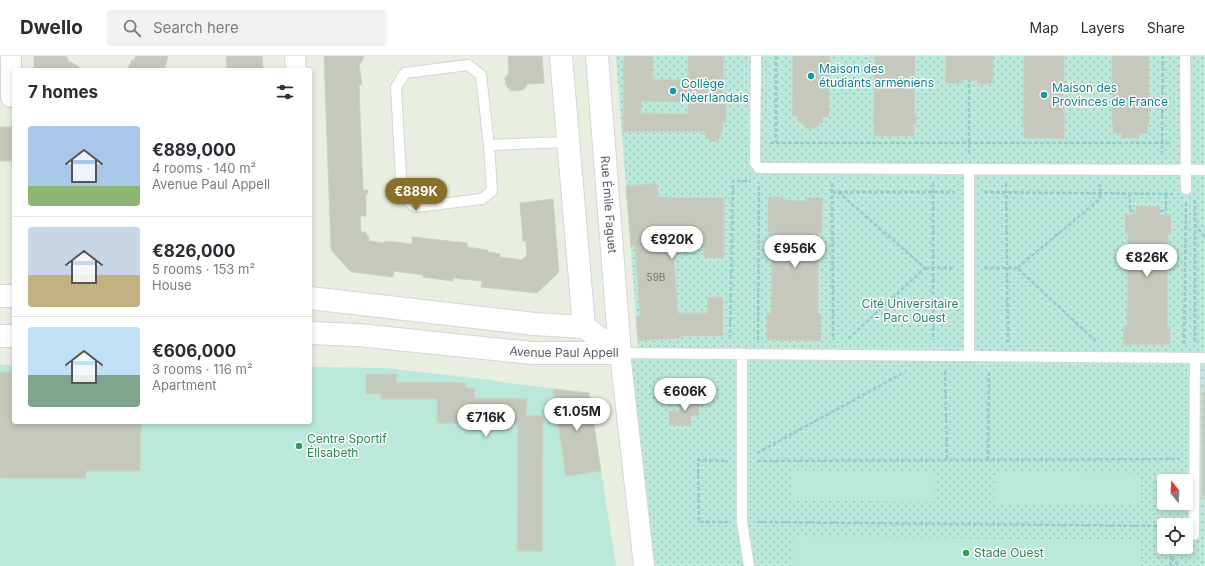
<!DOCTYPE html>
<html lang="en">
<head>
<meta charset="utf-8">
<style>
	:root { --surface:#fff; --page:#f2f2f3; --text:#2b2b33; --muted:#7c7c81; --line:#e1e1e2; --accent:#887028 }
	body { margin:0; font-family:Inter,sans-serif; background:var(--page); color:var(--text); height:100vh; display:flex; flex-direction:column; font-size:15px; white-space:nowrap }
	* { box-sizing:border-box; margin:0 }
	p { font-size:13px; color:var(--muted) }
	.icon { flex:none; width:22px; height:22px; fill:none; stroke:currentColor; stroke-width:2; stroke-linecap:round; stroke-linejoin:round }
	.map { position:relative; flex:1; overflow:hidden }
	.drawer { position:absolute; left:12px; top:12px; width:300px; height:356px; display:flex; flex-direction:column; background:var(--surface); border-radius:4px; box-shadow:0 2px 6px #0003 }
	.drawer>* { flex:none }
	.needle { width:26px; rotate:342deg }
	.controls { position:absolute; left:1157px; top:418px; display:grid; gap:8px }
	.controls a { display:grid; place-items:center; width:36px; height:36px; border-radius:4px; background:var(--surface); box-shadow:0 2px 6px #0003; font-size:20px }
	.price { position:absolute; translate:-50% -34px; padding:0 9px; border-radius:14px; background:#fff; color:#222; font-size:13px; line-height:26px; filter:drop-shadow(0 1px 2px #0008) }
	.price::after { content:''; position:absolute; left:50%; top:24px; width:12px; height:9px; margin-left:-6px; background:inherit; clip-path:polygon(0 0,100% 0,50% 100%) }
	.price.selected { background:var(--accent); color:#fff }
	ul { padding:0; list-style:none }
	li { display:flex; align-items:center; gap:12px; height:100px; padding:0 16px }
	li+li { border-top:1px solid var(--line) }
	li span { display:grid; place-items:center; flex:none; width:112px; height:80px; border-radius:4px; color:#555 }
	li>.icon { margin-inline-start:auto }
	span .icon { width:48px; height:48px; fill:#fffc; stroke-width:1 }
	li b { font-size:17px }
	h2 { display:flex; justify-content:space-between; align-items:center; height:48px; padding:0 16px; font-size:17px }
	header { display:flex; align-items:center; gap:24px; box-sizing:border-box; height:56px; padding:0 20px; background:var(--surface); border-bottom:1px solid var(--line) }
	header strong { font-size:19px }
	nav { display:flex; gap:22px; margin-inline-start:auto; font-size:14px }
	.search { width:280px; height:36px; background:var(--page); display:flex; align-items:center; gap:10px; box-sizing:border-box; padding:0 14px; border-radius:4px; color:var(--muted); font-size:15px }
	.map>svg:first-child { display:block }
	.green { fill:url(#green-dots); fill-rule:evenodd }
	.pitch { fill:#bae8da }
	.building { fill:#c5c8bd; stroke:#cbd3be; fill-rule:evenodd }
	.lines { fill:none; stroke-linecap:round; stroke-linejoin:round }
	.service-casing { stroke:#d6d4dc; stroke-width:12 }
	.minor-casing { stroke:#d6d4dc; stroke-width:22 }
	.tertiary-casing { stroke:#d6d4dc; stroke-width:24 }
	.path { stroke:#94ccca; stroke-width:2.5; stroke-dasharray:4 2; stroke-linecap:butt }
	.service { stroke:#fff; stroke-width:10 }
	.minor { stroke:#fff; stroke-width:20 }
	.tertiary { stroke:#fff; stroke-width:22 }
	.culture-dot { fill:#0f9aa8; stroke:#fff; stroke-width:1.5 }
	.leisure-dot { fill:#2e9e5b; stroke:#fff; stroke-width:1.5 }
	.labels { text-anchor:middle; stroke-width:3; stroke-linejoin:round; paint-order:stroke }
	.number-label { font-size:10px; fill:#76757a }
	.culture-label { font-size:12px; fill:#0d838f; stroke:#fff; text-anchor:start }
	.street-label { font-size:12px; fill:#5c5963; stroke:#fff }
	.park-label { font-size:12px; fill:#2b816a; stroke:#fff }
	.leisure-label { font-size:12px; fill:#27864d; stroke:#fff; text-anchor:start }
</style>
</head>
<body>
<header>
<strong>Dwello</strong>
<div class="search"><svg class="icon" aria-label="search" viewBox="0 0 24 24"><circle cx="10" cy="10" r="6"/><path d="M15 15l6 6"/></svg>Search here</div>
<nav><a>Map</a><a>Layers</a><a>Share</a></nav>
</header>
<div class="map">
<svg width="1205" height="510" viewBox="0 0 1205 510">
	<defs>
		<pattern id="green-dots" width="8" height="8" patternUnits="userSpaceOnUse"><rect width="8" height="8" fill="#bae8da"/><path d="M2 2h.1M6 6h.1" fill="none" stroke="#9abfb4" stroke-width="1.8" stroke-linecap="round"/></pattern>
	</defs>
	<rect width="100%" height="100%" fill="#e8eee0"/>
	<!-- green -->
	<path class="green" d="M616,0H1205V510H652L630,304L639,301ZM1164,425H1186V447H1164ZM1164,469H1186V491H1164Z"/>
	<!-- pitch -->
	<path class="pitch" d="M0,309H14V366H310V311L385,312L491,324L507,327L589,337L616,510H0Z
		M793,414L935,415L934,446L793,444Z
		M995,416L1140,418V449L994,447Z
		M794,481L1139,484V510H793Z"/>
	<!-- building -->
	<path class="building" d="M34,0H66L70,7L71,6L79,11L78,14H34Z
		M136,0H168L164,14H127L132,4H134Z
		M228,0H262L263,14H227L226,1Z
		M324,0H364L362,6L359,8L362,29H359L363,134H368V137L366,138V160H360L361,176H365L369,181V185L384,187L385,185L412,188V181L467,187V191L488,194V196L500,198V201L522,204L527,199L526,185H523L520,147L553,143L559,216L537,237L481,231L482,225L453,222V225L423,221V219L394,215L393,221L353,216L349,214L332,195L331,192Z
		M508,0H542L544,27L528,28L523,34L511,35L506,30L505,22L509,17Z
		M624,0H653V23L688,24V0H724L723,46H726V66L723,67L722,77L721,78L720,83L715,86L710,85L707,82L704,76H623ZM641,45L688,46V58L641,57Z
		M793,0H830L829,61H823V67H821L814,73H807L800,66H798V60H792Z
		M875,0H915L914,58L916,57V68H914V80H874V68H873Z
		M946,0H993V28H978L979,25L969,24H961V28L945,27Z
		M1024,0H1064V60H1065L1064,83L1024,82V70H1023Z
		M1112,0H1149V69H1147L1148,77L1139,78V82H1121V77H1113V69H1112Z
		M0,71H14V105H0Z
		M657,127L658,141L724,142V202H704V179H672L678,257H707L708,241H723V280H680V282L638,285L636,260H640L635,190H631L626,130Z
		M768,141H782L786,144L805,145L809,141L823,142L822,177H818V257L821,258V285L767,284V257H771L772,177H768Z
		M1136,150L1160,151V159H1171V178H1168L1167,271H1170V289H1123L1124,270H1127L1128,177H1125V158L1136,159Z
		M672,179H704V189L673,188Z
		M13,313H14V366H141L140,415H86V422H0V316H13Z
		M366,318H397L396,326L466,327V332H475L474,342L527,343L526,359L543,360L542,495H517L518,368L437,367V343H381V338H366Z
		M553,333L589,337L601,415L566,420Z
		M1203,336H1205V443L1204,439H1202Z
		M687,339H699V360H691V370L669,369V355H679V345H686Z"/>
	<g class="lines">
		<defs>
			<path id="service" d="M756,0L755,107L759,112L1205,114
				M1185,0L1186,133
				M468,9L481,19L489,89L492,135L482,143L415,151L402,140L396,31L405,17Z
				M489,89L568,86
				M620,297L1205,302
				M742,298V466L749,510
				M969,300V113
				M1194,479L1195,302"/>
			<path id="minor" d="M295,0L296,14
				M11,41V0
				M620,297L644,510"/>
			<g id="tertiary">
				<path d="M561,0L584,271"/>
				<path id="s1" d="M597,0L620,297"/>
				<path d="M0,240H14"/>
				<path d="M310,242L535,268L584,271L620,297"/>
				<path id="s2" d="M310,277L358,279L532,297H620"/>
				<path d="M0,280H14"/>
			</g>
		</defs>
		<!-- service casing -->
		<use href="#service" class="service-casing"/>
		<!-- minor casing -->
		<use href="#minor" class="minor-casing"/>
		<!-- tertiary casing -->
		<use href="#tertiary" class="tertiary-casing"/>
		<!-- path -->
		<path class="path" d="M776,0V84L777,87
			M770,87H1171
			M969,98V24
			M1162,99L1163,0
			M832,127L833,284
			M933,127V284
			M1006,127L1008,286
			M832,136H955
			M838,136L925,212L848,283
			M984,136L1173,138
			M1130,137V155H1136
			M1160,155H1166V138
			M1195,168L1205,182
			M925,212H955
			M984,212H1017
			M730,283L733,125H750
			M758,284L759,127
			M1096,285L1017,212L1100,143V128
			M1195,286V144
			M1184,288L1186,147
			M945,315L947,404
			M757,397L905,316
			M988,404L989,315
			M757,405L1180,403
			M728,466H699L698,404L728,405
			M757,466L1164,470
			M1171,502L1179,510
			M1171,510V491"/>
		<!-- service -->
		<use href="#service" class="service"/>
		<!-- minor -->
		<use href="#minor" class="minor"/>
		<!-- tertiary -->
		<use href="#tertiary" class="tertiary"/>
	</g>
	<!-- markers -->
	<g class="culture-dot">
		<circle cx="811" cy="20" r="4"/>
		<circle cx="673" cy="35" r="4"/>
		<circle cx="1044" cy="39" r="4"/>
	</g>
	<g class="leisure-dot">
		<circle cx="299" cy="390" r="4"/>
		<circle cx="966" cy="497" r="4"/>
	</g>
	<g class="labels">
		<!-- number labels -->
		<g class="number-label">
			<text x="656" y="225">59B</text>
		</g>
		<!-- culture labels -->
		<g class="culture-label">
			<text x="819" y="17">Maison des<tspan x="819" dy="14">étudiants arméniens</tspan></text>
			<text x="681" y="32">Collège<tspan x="681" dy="14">Néerlandais</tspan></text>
			<text x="1052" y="36">Maison des<tspan x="1052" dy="14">Provinces de France</tspan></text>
		</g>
		<!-- street labels -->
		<g class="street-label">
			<text dy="4" stroke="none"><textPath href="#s1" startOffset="149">Rue Émile Faguet</textPath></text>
			<text dy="4" stroke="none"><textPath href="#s2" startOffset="255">Avenue Paul Appell</textPath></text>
		</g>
		<!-- park labels -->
		<g class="park-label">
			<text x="910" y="252">Cité Universitaire<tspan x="910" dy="14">- Parc Ouest</tspan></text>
		</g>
		<!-- leisure labels -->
		<g class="leisure-label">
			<text x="307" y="387">Centre Sportif<tspan x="307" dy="14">Élisabeth</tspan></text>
			<text x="974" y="501">Stade Ouest</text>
		</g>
	</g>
</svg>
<div class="controls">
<a><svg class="needle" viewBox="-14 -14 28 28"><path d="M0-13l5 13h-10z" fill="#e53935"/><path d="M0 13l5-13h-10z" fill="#7c7c81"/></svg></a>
<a><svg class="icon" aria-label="locate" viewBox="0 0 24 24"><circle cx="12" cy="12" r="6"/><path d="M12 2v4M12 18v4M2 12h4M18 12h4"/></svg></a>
</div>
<b class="price selected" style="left:416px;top:156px">€889K</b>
<b class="price" style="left:672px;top:204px">€920K</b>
<b class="price" style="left:795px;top:213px">€956K</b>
<b class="price" style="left:1147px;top:222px">€826K</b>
<b class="price" style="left:685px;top:356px">€606K</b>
<b class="price" style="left:577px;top:376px">€1.05M</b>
<b class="price" style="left:486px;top:382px">€716K</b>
<section class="drawer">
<h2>7 homes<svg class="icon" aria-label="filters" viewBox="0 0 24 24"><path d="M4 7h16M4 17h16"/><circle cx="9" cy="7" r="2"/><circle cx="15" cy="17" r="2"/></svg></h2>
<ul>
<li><span style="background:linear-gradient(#a9c7e8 75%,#8fb573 0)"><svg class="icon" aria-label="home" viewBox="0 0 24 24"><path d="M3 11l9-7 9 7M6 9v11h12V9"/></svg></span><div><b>€889,000</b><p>4 rooms · 140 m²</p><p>Avenue Paul Appell</p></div></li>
<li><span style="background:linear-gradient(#c9d6e8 60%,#c2b280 0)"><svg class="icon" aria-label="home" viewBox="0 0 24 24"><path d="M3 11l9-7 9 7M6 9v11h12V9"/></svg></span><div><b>€826,000</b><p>5 rooms · 153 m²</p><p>House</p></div></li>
<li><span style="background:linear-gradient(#bfe0f5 60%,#7fa58c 0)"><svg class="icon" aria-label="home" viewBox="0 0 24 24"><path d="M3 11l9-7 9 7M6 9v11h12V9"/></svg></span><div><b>€606,000</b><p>3 rooms · 116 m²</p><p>Apartment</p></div></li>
</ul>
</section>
</div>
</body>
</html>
